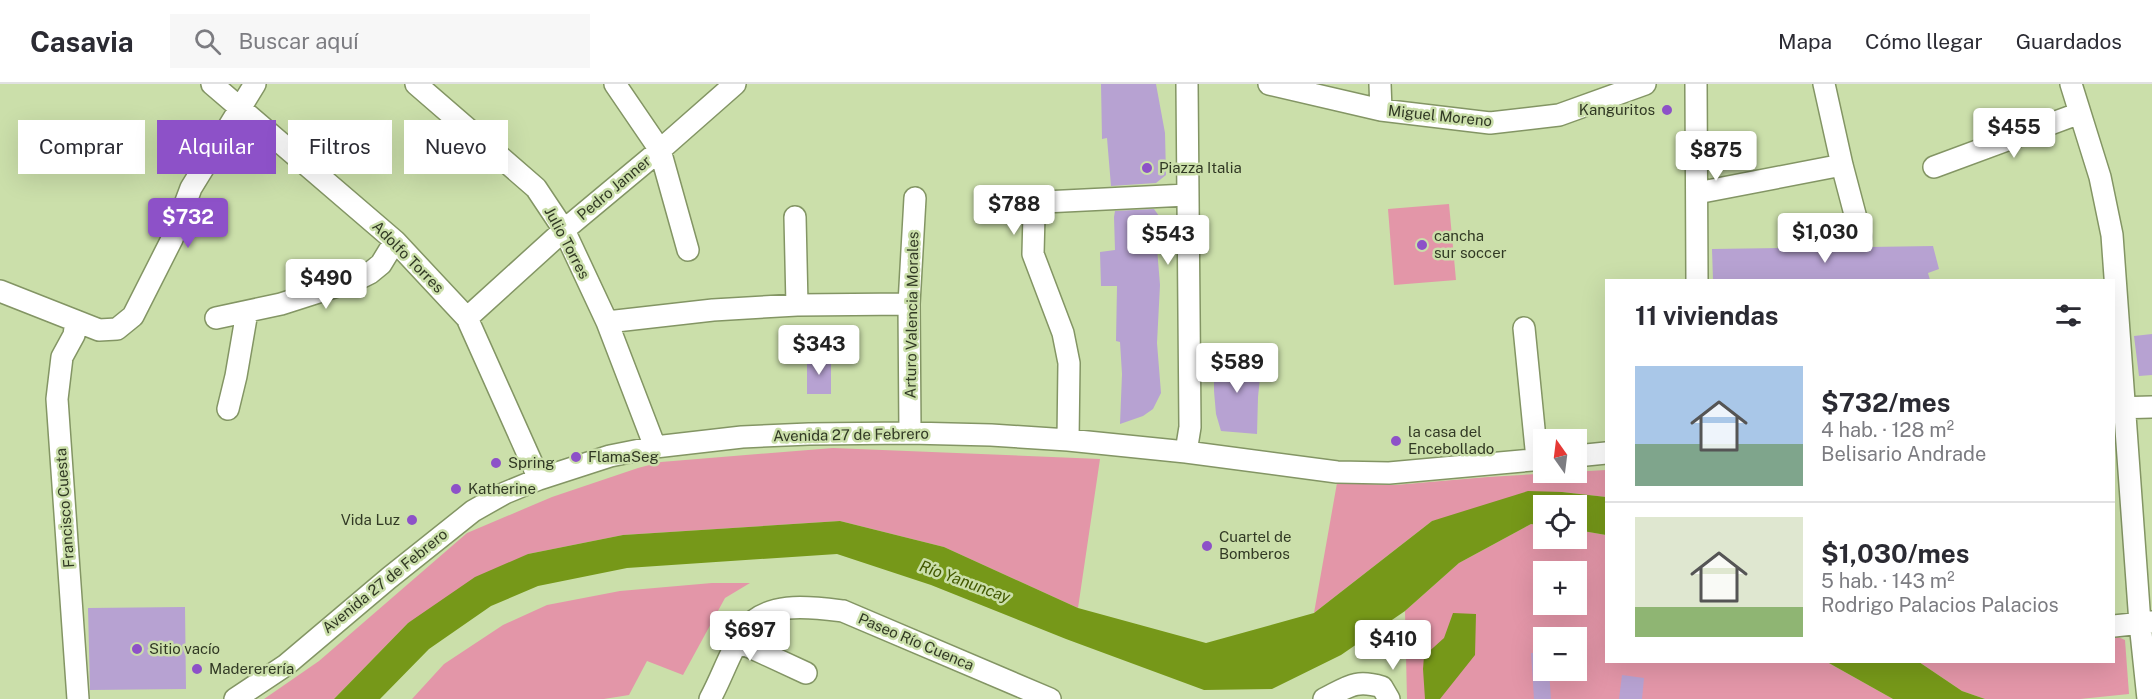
<!DOCTYPE html>
<html lang="es">
<head>
<meta charset="utf-8">
<style>
	:root { --surface:#fff; --page:#f7f7f7; --text:#2b2b33; --muted:#7c7c81; --line:#e1e1e2; --accent:#8d51c8 }
	body { margin:0; font-family:"Public Sans",sans-serif; background:var(--page); color:var(--text); height:100vh; display:flex; flex-direction:column; font-size:22px; white-space:nowrap }
	* { box-sizing:border-box; margin:0 }
	p { font-size:20px; color:var(--muted) }
	.icon { flex:none; width:33px; height:33px; fill:none; stroke:currentColor; stroke-width:2; stroke-linecap:round; stroke-linejoin:round }
	.map { position:relative; flex:1; overflow:hidden }
	.side { position:absolute; left:1605px; top:195px; width:510px; height:384px; display:flex; flex-direction:column; background:var(--surface); border-radius:0px; box-shadow:0 6px 24px #0002 }
	.side>* { flex:none }
	.hud { position:absolute; left:18px; top:36px; width:570px; height:54px; display:flex; gap:12px }
	.needle { width:39px; rotate:346deg }
	.fabs { position:absolute; left:1533px; top:345px; display:grid; gap:12px }
	.fabs a { display:grid; place-items:center; width:54px; height:54px; border-radius:0px; background:var(--surface); box-shadow:0 6px 24px #0002; font-size:30px }
	.price { position:absolute; translate:-50% -51px; padding:0 14px; border-radius:6px; background:#fff; color:#222; font-size:20px; line-height:39px; filter:drop-shadow(0 2px 3px #0008) }
	.price::after { content:''; position:absolute; left:50%; top:36px; width:18px; height:14px; margin-left:-9px; background:inherit; clip-path:polygon(0 0,100% 0,50% 100%) }
	.price.selected { background:var(--accent); color:#fff }
	ul { padding:0; list-style:none }
	li { display:flex; align-items:center; gap:18px; height:150px; padding:0 30px }
	li+li { border-top:2px solid var(--line) }
	li span { display:grid; place-items:center; flex:none; width:168px; height:120px; border-radius:0px; color:#555 }
	li>.icon { margin-inline-start:auto }
	span .icon { width:72px; height:72px; fill:#fffc; stroke-width:1 }
	li b { font-size:26px }
	h2 { display:flex; justify-content:space-between; align-items:center; height:72px; padding:0 30px; font-size:26px }
	.chip { padding:0 21px; border-radius:0px; background:var(--surface); box-shadow:0 6px 24px #0002; font-size:21px; line-height:54px }
	.chip.selected { background:var(--accent); color:#fff }
	header { display:flex; align-items:center; gap:36px; box-sizing:border-box; height:84px; padding:0 30px; background:var(--surface); border-bottom:2px solid var(--line) }
	header strong { font-size:28px }
	nav { display:flex; gap:33px; margin-inline-start:auto; font-size:21px }
	.search { width:420px; height:54px; background:var(--page); display:flex; align-items:center; gap:15px; box-sizing:border-box; padding:0 21px; border-radius:0px; color:var(--muted); font-size:22px }
	.map>svg:first-child { display:block }
	.green { fill:#e396a8; fill-rule:evenodd }
	.water { fill:#769819 }
	.building { fill:#b7a2d2 }
	.lines { fill:none; stroke-linecap:round; stroke-linejoin:round }
	.minor-casing { stroke:#839564; stroke-width:24 }
	.minor { stroke:#fff; stroke-width:21 }
	.poi-dot { fill:#8d51c8; stroke:#cbdfaa; stroke-width:2 }
	.labels { text-anchor:middle; stroke-width:5; stroke-linejoin:round; paint-order:stroke }
	.poi-label { font-size:15px; fill:#313924; stroke:#cbdfaa; text-anchor:start }
	.street-label { font-size:15px; fill:#313924; stroke:#cbdfaa }
	.water-label { font-size:16px; font-style:italic; fill:#425800; stroke:#cbdfaa }
</style>
</head>
<body>
<header>
<strong>Casavia</strong>
<div class="search"><svg class="icon" aria-label="search" viewBox="0 0 24 24"><circle cx="10" cy="10" r="6"/><path d="M15 15l6 6"/></svg>Buscar aquí</div>
<nav><a>Mapa</a><a>Cómo llegar</a><a>Guardados</a></nav>
</header>
<div class="map">
<svg width="2152" height="615" viewBox="0 0 2152 615">
	<rect width="100%" height="100%" fill="#cbdfaa"/>
	<!-- green -->
	<path class="green" d="M1449,120L1456,196L1394,201L1388,125Z
		M833,364L1100,375L1078,524L944,463L840,437L623,451L528,470L408,539L334,615H264L319,577L467,449L552,413L638,384L661,378Z
		M1606,386V413L1562,408L1432,437L1314,529L1337,399L1395,401L1488,393Z
		M1531,440L1543,442L1544,454H1576L1577,446L1606,451V578H1827L1893,615H1407L1405,527L1459,479ZM1544,488H1576V520H1544ZM1544,554H1576V586H1544Z
		M712,499H750L725,514L683,591L647,577L629,611L604,615H412L444,580L503,541L547,521L620,507Z
		M2114,551L2125,556L2129,610L2080,615H1985L1962,607L1919,578H2114Z"/>
	<!-- water -->
	<path class="water" d="M1528,407L1562,408L1606,413V451L1577,446L1576,422H1544L1543,442L1531,440L1459,479L1405,527L1341,571L1272,605L1204,606L1066,555L931,501L837,470L627,484L538,502L491,522L429,565L380,615H334L408,539L475,493L528,470L623,451L840,437L944,463L1078,524L1206,559L1314,529L1432,437Z
		M1453,529L1476,530L1475,571L1440,615H1425L1423,585L1424,572L1444,554Z
		M1827,578H1919L1962,607L1985,615H1893Z"/>
	<!-- building -->
	<path class="building" d="M1101,0H1156L1165,49L1166,91L1156,99L1111,102L1107,54L1102,55Z
		M1154,125L1159,132L1157,164L1160,201L1157,259L1161,309L1153,325L1143,332L1120,340L1122,290L1120,258L1116,257L1117,202H1101L1100,168L1115,166L1114,133L1115,127Z
		M1933,162L1939,185L1928,189L1930,196H1713L1712,165L1854,163L1864,165L1869,163Z
		M2152,250V291L2139,292L2134,252Z
		M807,275H831V310H807Z
		M1262,275L1258,313L1257,350L1221,347L1216,330L1214,307V276Z
		M185,523L186,605L90,606L88,524Z
		M1531,569H1544V586H1549L1551,615H1534Z
		M1622,591L1644,594L1642,615H1619Z"/>
	<g class="lines">
		<defs>
			<path id="minor" d="M212,0L395,157L467,234L539,395
				M416,0L536,104L564,146L607,238L655,363
				M615,0L660,66L688,166
				M1269,0L1381,26L1490,39L1559,31L1645,0
				M1380,0L1381,26
				M1696,0L1697,196
				M1824,0L1842,81L1861,153
				M2071,0L2100,93L2112,151L2140,539L2148,615
				M1934,83L2080,29
				M1697,109L1842,81
				M795,133L797,221
				M0,207L99,246L117,245L133,232L172,155L191,104L255,0
				M216,234L281,220L356,196L370,189L381,180L395,157
				M467,234L564,146L660,66L735,0
				M76,237L74,251L62,273L57,315L78,615
				M607,238L713,226L797,221L909,220
				M1524,244L1537,375
				M2114,324L2152,323
				M228,325L236,292L247,228
				M910,349L909,220L915,114
				M1068,356L1069,279L1063,249L1033,170L1034,130L1044,118L1187,111
				M1186,368L1190,343L1187,0
				M1576,372L1606,369
				M2114,542L2152,538
				M739,558L806,589
				M235,615L286,581L389,494L473,427L505,409L539,395L610,372L655,363L742,353L809,350L910,349L991,351L1068,356L1186,368L1337,388L1389,389L1544,375
				M710,615C722,593 730,568 743,548C765,516 811,523 843,527L1050,615
				M1324,615C1348,603 1355,595 1382,603L1389,615"/>
		</defs>
		<!-- minor casing -->
		<use href="#minor" class="minor-casing"/>
		<!-- minor -->
		<use href="#minor" class="minor"/>
	</g>
	<!-- markers -->
	<g class="poi-dot">
		<circle cx="1667" cy="26" r="6"/>
		<circle cx="1147" cy="84" r="6"/>
		<circle cx="1422" cy="161" r="6"/>
		<circle cx="1396" cy="357" r="6"/>
		<circle cx="576" cy="373" r="6"/>
		<circle cx="496" cy="379" r="6"/>
		<circle cx="456" cy="405" r="6"/>
		<circle cx="412" cy="436" r="6"/>
		<circle cx="1207" cy="462" r="6"/>
		<circle cx="137" cy="565" r="6"/>
		<circle cx="197" cy="585" r="6"/>
	</g>
	<g class="labels">
		<!-- poi labels -->
		<g class="poi-label">
			<text x="1655" y="31" text-anchor="end">Kanguritos</text>
			<text x="1159" y="89">Piazza Italia</text>
			<text x="1434" y="157">cancha<tspan x="1434" dy="17">sur soccer</tspan></text>
			<text x="1408" y="353">la casa del<tspan x="1408" dy="17">Encebollado</tspan></text>
			<text x="588" y="378">FlamaSeg</text>
			<text x="508" y="384">Spring</text>
			<text x="468" y="410">Katherine</text>
			<text x="400" y="441" text-anchor="end">Vida Luz</text>
			<text x="1219" y="458">Cuartel de<tspan x="1219" dy="17">Bomberos</tspan></text>
			<text x="149" y="570">Sitio vacío</text>
			<text x="209" y="590">Madererería</text>
		</g>
		<!-- street labels -->
		<g class="street-label">
			<text transform="translate(1440 32) rotate(6)" y="5">Miguel Moreno</text>
			<text transform="translate(614 104) rotate(-40)" y="5">Pedro Janner</text>
			<text transform="translate(567 159) rotate(62)" y="5">Julio Torres</text>
			<text transform="translate(408 173) rotate(45)" y="5">Adolfo Torres</text>
			<text transform="translate(912 231) rotate(-89)" y="5">Arturo Valencia Morales</text>
			<text transform="translate(851 351) rotate(-1)" y="5">Avenida 27 de Febrero</text>
			<text transform="translate(65 424) rotate(-94)" y="5">Francisco Cuesta</text>
			<text transform="translate(385 497) rotate(-39)" y="5">Avenida 27 de Febrero</text>
			<text transform="translate(916 558) rotate(23)" y="5">Paseo Río Cuenca</text>
		</g>
		<!-- water labels -->
		<g class="water-label">
			<text transform="translate(965 497) rotate(20)" y="6">Río Yanuncay</text>
		</g>
	</g>
</svg>
<div class="fabs">
<a><svg class="needle" viewBox="-14 -14 28 28"><path d="M0-13l5 13h-10z" fill="#e53935"/><path d="M0 13l5-13h-10z" fill="#7c7c81"/></svg></a>
<a><svg class="icon" aria-label="locate" viewBox="0 0 24 24"><circle cx="12" cy="12" r="6"/><path d="M12 2v4M12 18v4M2 12h4M18 12h4"/></svg></a>
<a>+</a>
<a>−</a>
</div>
<b class="price" style="left:2014px;top:75px">$455</b>
<b class="price" style="left:1716px;top:98px">$875</b>
<b class="price" style="left:1014px;top:152px">$788</b>
<b class="price selected" style="left:188px;top:165px">$732</b>
<b class="price" style="left:1825px;top:180px">$1,030</b>
<b class="price" style="left:1168px;top:182px">$543</b>
<b class="price" style="left:326px;top:226px">$490</b>
<b class="price" style="left:819px;top:292px">$343</b>
<b class="price" style="left:1237px;top:310px">$589</b>
<b class="price" style="left:750px;top:578px">$697</b>
<b class="price" style="left:1393px;top:587px">$410</b>
<div class="hud">
<a class="chip">Comprar</a>
<a class="chip selected">Alquilar</a>
<a class="chip">Filtros</a>
<a class="chip">Nuevo</a>
</div>
<section class="side">
<h2>11 viviendas<svg class="icon" aria-label="filters" viewBox="0 0 24 24"><path d="M4 7h16M4 17h16"/><circle cx="9" cy="7" r="2"/><circle cx="15" cy="17" r="2"/></svg></h2>
<ul>
<li><span style="background:linear-gradient(#a9c7e8 65%,#7fa58c 0)"><svg class="icon" aria-label="home" viewBox="0 0 24 24"><path d="M3 11l9-7 9 7M6 9v11h12V9"/></svg></span><div><b>$732/mes</b><p>4 hab. · 128 m²</p><p>Belisario Andrade</p></div></li>
<li><span style="background:linear-gradient(#dfe7d0 75%,#8fb573 0)"><svg class="icon" aria-label="home" viewBox="0 0 24 24"><path d="M3 11l9-7 9 7M6 9v11h12V9"/></svg></span><div><b>$1,030/mes</b><p>5 hab. · 143 m²</p><p>Rodrigo Palacios Palacios</p></div></li>
</ul>
</section>
</div>
</body>
</html>
